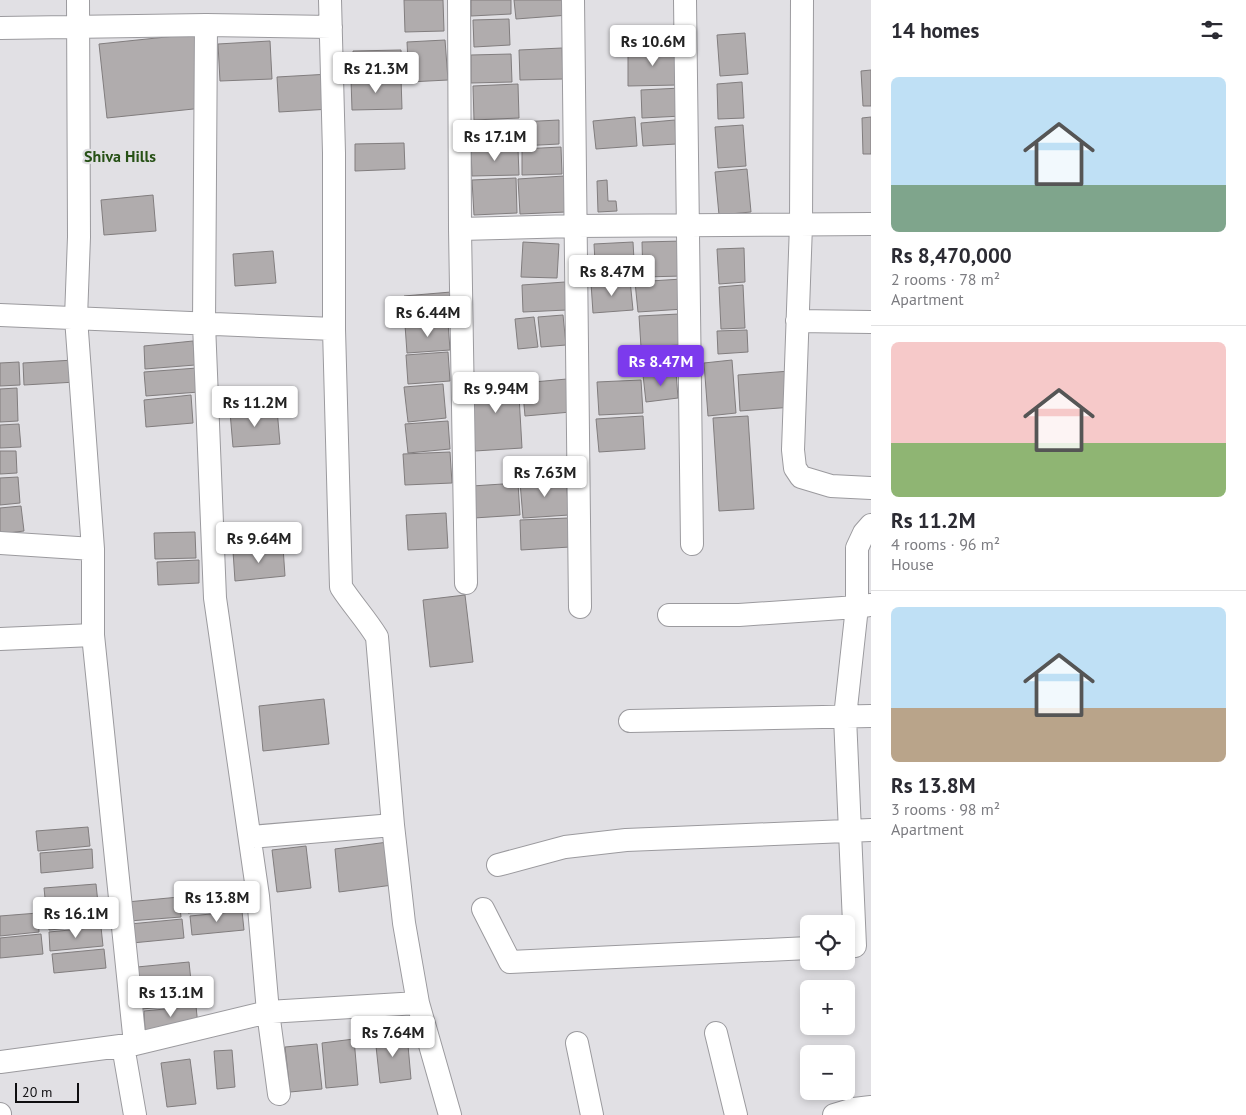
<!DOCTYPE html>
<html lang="en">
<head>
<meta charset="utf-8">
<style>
	:root { --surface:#fff; --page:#f2f2f3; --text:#2b2b33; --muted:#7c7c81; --line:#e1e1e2; --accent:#7c3aed }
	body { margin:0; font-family:"PT Sans",sans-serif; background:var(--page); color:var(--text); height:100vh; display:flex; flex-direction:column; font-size:19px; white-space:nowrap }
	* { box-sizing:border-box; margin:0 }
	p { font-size:16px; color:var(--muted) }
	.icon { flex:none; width:28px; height:28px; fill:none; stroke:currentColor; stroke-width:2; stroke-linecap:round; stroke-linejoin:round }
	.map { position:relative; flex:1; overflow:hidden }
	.sheet { display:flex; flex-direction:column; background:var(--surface); width:375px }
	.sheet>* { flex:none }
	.fabs { position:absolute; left:800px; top:915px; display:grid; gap:10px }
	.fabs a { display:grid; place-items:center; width:55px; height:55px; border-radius:8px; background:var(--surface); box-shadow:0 2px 8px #0003; font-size:25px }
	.scale { position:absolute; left:15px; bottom:12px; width:64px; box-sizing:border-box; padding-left:5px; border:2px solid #0f0e10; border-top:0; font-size:14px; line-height:18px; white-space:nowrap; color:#0f0e10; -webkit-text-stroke:4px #e1e0e4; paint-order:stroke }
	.price { position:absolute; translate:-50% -42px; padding:0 11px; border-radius:5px; background:#fff; color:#222; font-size:16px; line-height:32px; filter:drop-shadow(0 1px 2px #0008) }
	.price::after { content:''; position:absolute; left:50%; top:30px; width:15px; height:11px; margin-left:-8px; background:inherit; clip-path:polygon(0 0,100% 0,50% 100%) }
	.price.selected { background:var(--accent); color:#fff }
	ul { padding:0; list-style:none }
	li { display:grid; align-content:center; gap:10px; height:265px; padding:0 20px }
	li+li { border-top:1px solid var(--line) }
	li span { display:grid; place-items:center; height:155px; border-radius:8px; color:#555 }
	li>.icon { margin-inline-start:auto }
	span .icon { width:90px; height:90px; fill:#fffc; stroke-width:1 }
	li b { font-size:21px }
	h2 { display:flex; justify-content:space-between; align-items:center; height:60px; padding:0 20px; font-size:21px }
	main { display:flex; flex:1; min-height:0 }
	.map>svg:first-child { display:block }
	.building { fill:#b0acad; stroke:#817d7e }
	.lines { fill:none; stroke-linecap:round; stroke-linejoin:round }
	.minor-casing { stroke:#9b9a9e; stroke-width:24 }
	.minor { stroke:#fff; stroke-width:22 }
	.labels { text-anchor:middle; stroke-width:4.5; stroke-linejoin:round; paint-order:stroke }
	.neighbourhood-label { font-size:16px; font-weight:bold; fill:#275116; stroke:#e1e0e4 }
</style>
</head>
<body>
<main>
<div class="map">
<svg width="871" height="1115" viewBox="0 0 871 1115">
	<rect width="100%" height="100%" fill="#e1e0e4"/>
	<!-- building -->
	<path class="building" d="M404,0H443L444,31L405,32Z
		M471,0H511V14L471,16Z
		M514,0H568L569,15L516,19Z
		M509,19L510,45L474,47L473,20Z
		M745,33L748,74L720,76L717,35Z
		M195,34L203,108L107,118L99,44Z
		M445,40L448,80L409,82L407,42Z
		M270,41L272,79L220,81L218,44Z
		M562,48L563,79L520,80L519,50Z
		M628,49H677L678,85L628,86Z
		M401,50L402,75L354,76L353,51Z
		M511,54L512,82L471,83V55Z
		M871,70V106H863L861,71Z
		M330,74L331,109L279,112L277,77Z
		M401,78L402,109L352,110L351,79Z
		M742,82L744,118L718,119L717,84Z
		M518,84L519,118L474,120L473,86Z
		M681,88L682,116L642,118L641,90Z
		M635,117L637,146L596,149L593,121Z
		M871,117V154H863L862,118Z
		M559,120V144L520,146L519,122Z
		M675,120L676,144L643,146L641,123Z
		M743,125L746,166L718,168L715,127Z
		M404,143L405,169L355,171V144Z
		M561,147L562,174L522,175V149Z
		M518,149L519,175L472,176L471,150Z
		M747,169L751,212L719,215L715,172Z
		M564,176L566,212L520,214L518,179Z
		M516,178L517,213L474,215L472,180Z
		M607,180L608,201H616L617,211L598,212L597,181Z
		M153,195L156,231L104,235L101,200Z
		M683,241V276L643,277L642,242Z
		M523,242L559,244L557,278L521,277Z
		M633,242L635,277L596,279L594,244Z
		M744,248L745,282L719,284L717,249Z
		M273,251L276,283L235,286L233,254Z
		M682,279L684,309L638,312L635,282Z
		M630,280L633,310L593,313L591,283Z
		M565,282L567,310L523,312L522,285Z
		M743,285L745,328L721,329L719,287Z
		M451,292L453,319L406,323L404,296Z
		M679,314L680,345L641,347L639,316Z
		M563,315L566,345L541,347L538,317Z
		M534,317L538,347L518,349L515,319Z
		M448,322L450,350L407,353L405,325Z
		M747,330L748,352L718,354L717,331Z
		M193,341L195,365L145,369L144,346Z
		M448,352L450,381L408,384L406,355Z
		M74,360L76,382L24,385L23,363Z
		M732,360L736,413L708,416L704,363Z
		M19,362L20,385L0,386V363Z
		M197,368L199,392L146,396L144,372Z
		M790,371L793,407L740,411L738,375Z
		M676,372L678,398L646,402L643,375Z
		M518,378L522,448L475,451L470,381Z
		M567,379L571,412L525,416L522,383Z
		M641,380L643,413L599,415L597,382Z
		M443,384L446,418L408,422L404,387Z
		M17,388L18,421L0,422V389Z
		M191,395L193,423L146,427L144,400Z
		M277,409L280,444L233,447L230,412Z
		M643,416L645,449L599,452L596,419Z
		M748,416L754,509L719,511L713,418Z
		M448,421L450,449L408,453L405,424Z
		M19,424L21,447L0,448V425Z
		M0,451H16L17,473L0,474Z
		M450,452L452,483L405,485L403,454Z
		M18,477L20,503L0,505V478Z
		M566,479L569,515L523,518L520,482Z
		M518,483L520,515L474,518L472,486Z
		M21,506L24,531L0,534V508Z
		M446,513L448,548L408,550L406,515Z
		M568,518L570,547L521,550L520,520Z
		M195,532L196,558L155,559L154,533Z
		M283,547L285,576L235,581L233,551Z
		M199,560V583L158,585L157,562Z
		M465,595L473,662L430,667L423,600Z
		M324,699L329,744L263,751L259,706Z
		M88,827L90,846L38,851L36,831Z
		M388,842L393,885L339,892L335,849Z
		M306,846L311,888L277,892L272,850Z
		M92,849L93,868L41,873L40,853Z
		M96,884L98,903L46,908L44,888Z
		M239,889L240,908L188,913L186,894Z
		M179,897L181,917L129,921L127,902Z
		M99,905L101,925L49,930L47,910Z
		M242,911L244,930L192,935L190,916Z
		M38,913L39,932L0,936V916Z
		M182,919L184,938L132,943L130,924Z
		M101,927L103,946L50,951L49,932Z
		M41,934L43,954L0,958V938Z
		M104,949L106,968L54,973L52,954Z
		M189,962L191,981L139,986L137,967Z
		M193,985L194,1004L142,1009L140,990Z
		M196,1006L198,1026L145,1030L144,1011Z
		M407,1034L411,1079L380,1083L375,1037Z
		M354,1039L358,1085L326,1088L322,1043Z
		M317,1044L322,1089L290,1092L285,1047Z
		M232,1050L235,1087L217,1089L214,1051Z
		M190,1059L196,1104L167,1107L161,1063Z"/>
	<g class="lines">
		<defs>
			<path id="minor" d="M78,0L79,237L76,318L93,549V635L135,1044
				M330,0L334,153V329L341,587C352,604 366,619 377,637L393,825L404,923L418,1003L450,1115
				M459,0L460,229L466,583
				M573,0L580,607
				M685,0L692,544
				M802,0L801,225L793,450L795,468L801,477L831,486L871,488
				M206,25L204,324L215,598L258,896L268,1012L279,1094
				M0,28L206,25L331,27
				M460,229L575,226L871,224
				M0,315L334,329
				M797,321L871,322
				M0,543L93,549
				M669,615H739L857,607V548L864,533L871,525
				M0,639L93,635
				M630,721L871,716
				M250,837L393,825
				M498,865L565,847L626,840L871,830
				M483,909L510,962L809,948
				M846,947L855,946L845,717L857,607L871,605
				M716,1033L736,1115
				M577,1043L592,1115
				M123,1046L135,1115
				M0,1062L135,1044L268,1012L418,1003
				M0,1114V1115
				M834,1115L854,1109L871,1107"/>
		</defs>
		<!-- minor casing -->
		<use href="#minor" class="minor-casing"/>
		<!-- minor -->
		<use href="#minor" class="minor"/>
	</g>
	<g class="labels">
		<!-- neighbourhood labels -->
		<g class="neighbourhood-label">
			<text x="120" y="162">Shiva Hills</text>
		</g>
	</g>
</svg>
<div class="fabs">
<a><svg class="icon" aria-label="locate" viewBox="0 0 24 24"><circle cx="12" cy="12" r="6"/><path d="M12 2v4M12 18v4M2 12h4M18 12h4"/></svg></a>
<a>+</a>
<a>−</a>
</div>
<div class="scale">20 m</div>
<b class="price" style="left:653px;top:67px">Rs 10.6M</b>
<b class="price" style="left:376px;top:94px">Rs 21.3M</b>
<b class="price" style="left:495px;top:162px">Rs 17.1M</b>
<b class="price" style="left:612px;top:297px">Rs 8.47M</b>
<b class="price" style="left:428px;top:338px">Rs 6.44M</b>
<b class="price selected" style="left:661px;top:387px">Rs 8.47M</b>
<b class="price" style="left:496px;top:414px">Rs 9.94M</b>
<b class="price" style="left:255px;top:428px">Rs 11.2M</b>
<b class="price" style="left:545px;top:498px">Rs 7.63M</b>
<b class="price" style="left:259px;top:564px">Rs 9.64M</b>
<b class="price" style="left:217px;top:923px">Rs 13.8M</b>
<b class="price" style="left:76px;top:939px">Rs 16.1M</b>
<b class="price" style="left:171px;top:1018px">Rs 13.1M</b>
<b class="price" style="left:393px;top:1058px">Rs 7.64M</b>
</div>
<section class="sheet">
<h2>14 homes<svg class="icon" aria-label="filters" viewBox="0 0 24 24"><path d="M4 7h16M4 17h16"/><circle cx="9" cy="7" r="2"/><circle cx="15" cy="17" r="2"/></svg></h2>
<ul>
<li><span style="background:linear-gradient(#bfe0f5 70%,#7fa58c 0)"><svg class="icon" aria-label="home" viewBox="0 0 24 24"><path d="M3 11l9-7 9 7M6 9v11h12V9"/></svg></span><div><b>Rs 8,470,000</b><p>2 rooms · 78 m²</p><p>Apartment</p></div></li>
<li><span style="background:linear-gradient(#f6c9c9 65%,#8fb573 0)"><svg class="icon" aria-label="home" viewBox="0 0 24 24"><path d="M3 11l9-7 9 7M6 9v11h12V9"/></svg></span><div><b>Rs 11.2M</b><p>4 rooms · 96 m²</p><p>House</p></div></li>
<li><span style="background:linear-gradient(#bfe0f5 65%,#b9a48a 0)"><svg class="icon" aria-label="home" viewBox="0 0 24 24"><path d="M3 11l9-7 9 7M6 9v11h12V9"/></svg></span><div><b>Rs 13.8M</b><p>3 rooms · 98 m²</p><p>Apartment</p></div></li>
</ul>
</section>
</main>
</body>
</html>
